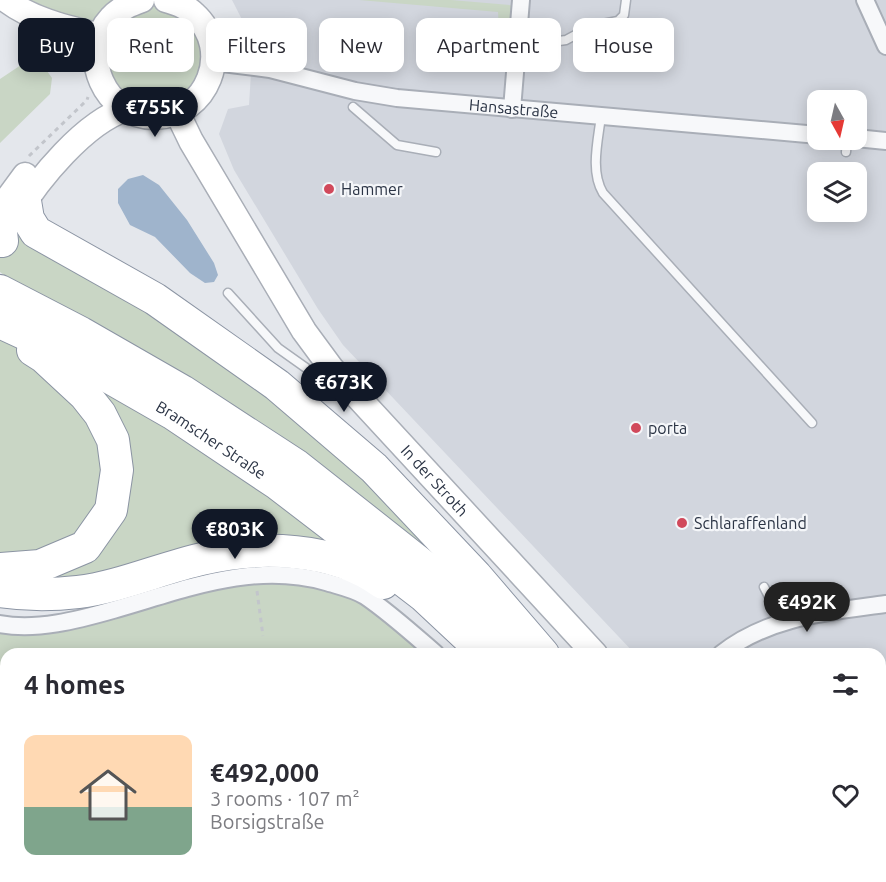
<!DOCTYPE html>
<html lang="en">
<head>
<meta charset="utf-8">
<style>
	:root { --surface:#fff; --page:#f2f2f3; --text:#2b2b33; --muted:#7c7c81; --accent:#111827 }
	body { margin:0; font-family:Ubuntu,sans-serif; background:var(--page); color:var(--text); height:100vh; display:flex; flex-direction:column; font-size:22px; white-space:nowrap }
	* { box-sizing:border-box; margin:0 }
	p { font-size:20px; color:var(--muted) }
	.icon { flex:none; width:33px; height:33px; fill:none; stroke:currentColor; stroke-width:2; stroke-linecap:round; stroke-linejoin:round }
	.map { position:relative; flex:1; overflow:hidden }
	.details { position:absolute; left:0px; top:648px; width:886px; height:234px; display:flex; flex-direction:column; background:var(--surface); border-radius:18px 18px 0 0; box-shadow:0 3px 15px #0003 }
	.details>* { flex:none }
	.top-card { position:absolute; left:18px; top:18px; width:850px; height:54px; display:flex; gap:12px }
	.needle { width:39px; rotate:172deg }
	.buttons { position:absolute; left:807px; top:90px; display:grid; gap:12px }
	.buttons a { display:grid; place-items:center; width:60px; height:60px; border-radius:12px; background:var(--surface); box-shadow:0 3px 15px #0003; font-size:30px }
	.price { position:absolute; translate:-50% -51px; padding:0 14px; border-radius:21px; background:var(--accent); color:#fff; font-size:20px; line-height:39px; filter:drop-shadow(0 2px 3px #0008) }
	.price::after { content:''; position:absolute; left:50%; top:36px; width:18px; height:14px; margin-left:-9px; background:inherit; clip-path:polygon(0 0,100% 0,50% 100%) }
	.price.selected { background:#222; color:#fff }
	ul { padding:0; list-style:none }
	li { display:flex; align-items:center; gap:18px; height:150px; padding:0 24px }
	li span { display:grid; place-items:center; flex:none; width:168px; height:120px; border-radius:12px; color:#555 }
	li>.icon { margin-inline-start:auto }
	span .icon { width:72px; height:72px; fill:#fffc; stroke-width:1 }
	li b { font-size:26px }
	h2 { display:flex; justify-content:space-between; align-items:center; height:72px; padding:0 24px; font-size:26px }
	.pill { padding:0 21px; border-radius:12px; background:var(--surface); box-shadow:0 3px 15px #0003; font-size:21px; line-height:54px }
	.pill.selected { background:var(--accent); color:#fff }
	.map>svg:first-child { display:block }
	.built { fill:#d2d6de; fill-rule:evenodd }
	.green { fill:#c9d6c5 }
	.water { fill:#9fb4cc }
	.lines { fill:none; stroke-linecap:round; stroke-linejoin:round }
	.stream { stroke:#9fb4cc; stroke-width:4.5 }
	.lane-casing { stroke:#a9aeb7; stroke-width:11 }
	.street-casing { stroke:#a9aeb7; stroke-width:20 }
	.secondary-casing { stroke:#a9aeb7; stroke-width:27 }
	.highway-casing { stroke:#8b94a3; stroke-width:34 }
	.path { stroke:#c2c5cb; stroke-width:3; stroke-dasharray:4.5 4.5; stroke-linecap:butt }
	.lane { stroke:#f7f8fa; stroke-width:8 }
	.street { stroke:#f7f8fa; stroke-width:16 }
	.secondary { stroke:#fff; stroke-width:24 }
	.highway { stroke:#fff; stroke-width:32 }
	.poi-dot { fill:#d1495b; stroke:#f4f6f9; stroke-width:2 }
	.labels { text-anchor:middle; stroke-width:4.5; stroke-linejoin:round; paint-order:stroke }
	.street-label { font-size:16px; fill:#2b3445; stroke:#f4f6f9 }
	.poi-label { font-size:16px; fill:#2b3445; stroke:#f4f6f9; text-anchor:start }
</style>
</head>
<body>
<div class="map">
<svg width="886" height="882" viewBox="0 0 886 882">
	<rect width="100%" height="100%" fill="#e4e7ec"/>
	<!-- built -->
	<path class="built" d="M232,0H886V882H819L814,876H880V654H635L343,345L318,309L234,170L219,134L228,109L249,105L253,41ZM818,100H856V140H818ZM818,172H856V212H818Z"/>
	<!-- green -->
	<path class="green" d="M20,0H112L102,10L89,33Z
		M359,0H451L521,6L519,39L499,30L498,12Z
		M160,5L177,10L205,44L202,77L174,106L138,107L111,87L106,39L115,23L144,6Z
		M33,57L42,64L52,78L50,94L0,143V79Z
		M28,219L277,385L543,654L81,333L0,272V244Z
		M0,322L172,413L376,578L297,553L0,590Z
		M219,579L338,585L436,654H6V845L0,846V764L6,750L0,744V624L40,626Z
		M390,876H637L642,882H391Z"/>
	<!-- water -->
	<path class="water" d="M143,175L159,185L187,220L214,263L218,275L214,282L205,283L190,273L155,237L130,225L118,203V189L128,179Z"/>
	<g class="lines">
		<!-- stream -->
		<path class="stream" d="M0,834L6,833
			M409,876L412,882"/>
		<defs>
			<path id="lane" d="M519,39L545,43L566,40L592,26L618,21L624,15L626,0
				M353,107L397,145L436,152
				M601,116C598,141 590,171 603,193L812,423
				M846,152L847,140
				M228,293L278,348L316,375L329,370
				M764,587L782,622"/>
			<g id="street">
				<path d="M865,0L886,46"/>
				<path id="s1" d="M214,62L270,69L355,91L397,98L818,135"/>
				<path d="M512,109L521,0"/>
				<path d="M856,138L886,141"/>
				<path d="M0,624C36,631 78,620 113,610C184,590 252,561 326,582C339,586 354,589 365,596C390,613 413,634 436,654"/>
				<path d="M721,654C769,616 828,612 886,604"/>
				<path d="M637,876L642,882"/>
			</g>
			<g id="secondary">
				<path d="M6,0C32,20 68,28 100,36"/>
				<path d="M142,0C131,4 120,8 111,18C77,54 105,118 155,117C207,116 234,50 194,14C186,6 176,3 166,0"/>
				<path id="s2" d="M177,112L191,141L304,331L332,369L595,654"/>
				<path d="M0,209L25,175"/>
				<path d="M16,216C38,179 85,122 126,109"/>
				<path d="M798,876L803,882"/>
			</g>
			<g id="highway">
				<path d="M25,201L28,219L36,232L155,299L277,385L374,468L476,576L543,654"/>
				<path d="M0,223L2,241"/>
				<path d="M0,291L81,333L182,391L297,466L440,579L518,654"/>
				<path id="s3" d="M0,322L69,354L172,413L278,484L424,596L486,654"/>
				<path d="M0,569L40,566L85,547L111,510L117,470L113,440L100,414L85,395L44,357L33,350"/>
				<path d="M0,591C26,595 52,595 78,592C119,587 162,568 202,559C259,545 335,547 383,583"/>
				<path d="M695,876L700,882"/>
				<path d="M730,876L735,882"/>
			</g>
		</defs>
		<!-- lane casing -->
		<use href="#lane" class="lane-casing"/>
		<!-- street casing -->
		<use href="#street" class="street-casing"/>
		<!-- secondary casing -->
		<use href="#secondary" class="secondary-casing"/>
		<!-- highway casing -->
		<use href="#highway" class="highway-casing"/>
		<!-- path -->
		<path class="path" d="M29,156L87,100L88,97
			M257,591L263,636
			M0,822L6,821
			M421,876L422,882"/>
		<!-- lane -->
		<use href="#lane" class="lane"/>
		<!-- street -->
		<use href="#street" class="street"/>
		<!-- secondary -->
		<use href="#secondary" class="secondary"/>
		<!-- highway -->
		<use href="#highway" class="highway"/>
	</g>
	<!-- markers -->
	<g class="poi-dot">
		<circle cx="329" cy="189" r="6"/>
		<circle cx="636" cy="428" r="6"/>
		<circle cx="682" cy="523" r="6"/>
	</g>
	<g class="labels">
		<!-- street labels -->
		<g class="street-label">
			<text dy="6" stroke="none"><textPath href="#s1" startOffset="304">Hansastraße</textPath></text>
			<text dy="6" stroke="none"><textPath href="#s3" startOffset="242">Bramscher Straße</textPath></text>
			<text dy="6" stroke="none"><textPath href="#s2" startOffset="452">In der Stroth</textPath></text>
		</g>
		<!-- poi labels -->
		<g class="poi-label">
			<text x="341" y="195">Hammer</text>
			<text x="648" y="434">porta</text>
			<text x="694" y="529">Schlaraffenland</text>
		</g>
	</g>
</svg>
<div class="buttons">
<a><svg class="needle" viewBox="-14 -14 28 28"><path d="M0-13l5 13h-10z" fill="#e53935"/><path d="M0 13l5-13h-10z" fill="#7c7c81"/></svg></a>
<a><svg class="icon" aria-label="layers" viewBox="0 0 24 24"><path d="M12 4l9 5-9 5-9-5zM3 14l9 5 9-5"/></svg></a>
</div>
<b class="price" style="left:155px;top:138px">€755K</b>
<b class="price" style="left:344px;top:413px">€673K</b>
<b class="price" style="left:235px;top:560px">€803K</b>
<b class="price selected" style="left:807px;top:633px">€492K</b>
<div class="top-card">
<a class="pill selected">Buy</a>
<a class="pill">Rent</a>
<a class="pill">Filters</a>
<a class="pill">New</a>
<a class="pill">Apartment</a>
<a class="pill">House</a>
</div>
<section class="details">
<h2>4 homes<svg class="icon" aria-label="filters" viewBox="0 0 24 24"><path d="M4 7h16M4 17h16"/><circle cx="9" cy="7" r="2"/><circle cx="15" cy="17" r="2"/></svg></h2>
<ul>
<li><span style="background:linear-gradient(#ffd9b3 60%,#7fa58c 0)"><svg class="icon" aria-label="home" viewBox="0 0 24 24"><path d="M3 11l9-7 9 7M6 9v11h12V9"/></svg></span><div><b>€492,000</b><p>3 rooms · 107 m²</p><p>Borsigstraße</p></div><svg class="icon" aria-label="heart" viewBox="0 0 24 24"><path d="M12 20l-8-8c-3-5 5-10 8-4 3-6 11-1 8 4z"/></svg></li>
</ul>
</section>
</div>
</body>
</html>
